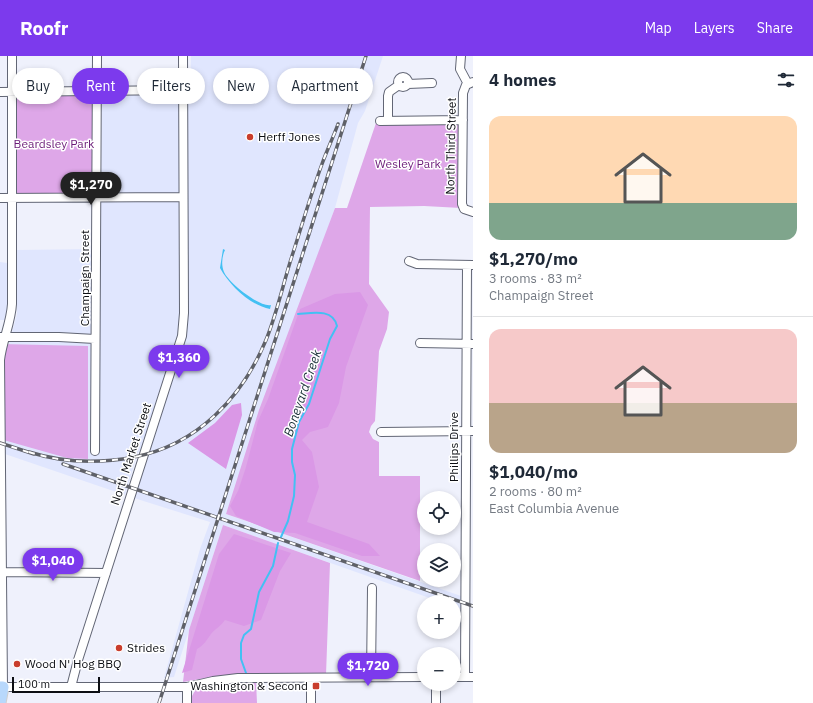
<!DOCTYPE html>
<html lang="en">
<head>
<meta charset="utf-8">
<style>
	:root { --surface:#fff; --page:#f6f6f7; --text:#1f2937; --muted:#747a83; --line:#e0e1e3; --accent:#7c3aed }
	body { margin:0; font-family:"IBM Plex Sans",sans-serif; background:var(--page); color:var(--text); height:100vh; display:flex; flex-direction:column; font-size:15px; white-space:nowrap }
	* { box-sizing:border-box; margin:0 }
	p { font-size:13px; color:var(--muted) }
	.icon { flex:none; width:22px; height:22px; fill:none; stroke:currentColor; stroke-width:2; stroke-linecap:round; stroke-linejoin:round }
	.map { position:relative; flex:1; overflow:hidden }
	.side { display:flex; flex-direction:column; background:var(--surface); width:340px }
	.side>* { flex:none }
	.banner { position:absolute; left:12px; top:12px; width:380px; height:36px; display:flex; gap:8px }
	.fabs { position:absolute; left:417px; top:435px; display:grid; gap:8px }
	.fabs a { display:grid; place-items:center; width:44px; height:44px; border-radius:50%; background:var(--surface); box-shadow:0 2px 6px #0003; font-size:20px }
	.scale { position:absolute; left:12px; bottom:10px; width:88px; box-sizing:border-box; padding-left:4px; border:2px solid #0c0e13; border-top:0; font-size:11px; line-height:14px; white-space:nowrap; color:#0c0e13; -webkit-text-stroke:3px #fff; paint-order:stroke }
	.price { position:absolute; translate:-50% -34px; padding:0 9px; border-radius:14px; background:var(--accent); color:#fff; font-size:13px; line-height:26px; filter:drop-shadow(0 1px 2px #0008) }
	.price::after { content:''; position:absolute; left:50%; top:24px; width:12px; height:9px; margin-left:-6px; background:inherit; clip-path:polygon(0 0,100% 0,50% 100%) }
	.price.active { background:#222; color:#fff }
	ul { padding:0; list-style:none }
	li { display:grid; align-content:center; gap:8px; height:212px; padding:0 16px }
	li+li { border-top:1px solid var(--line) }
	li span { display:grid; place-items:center; height:124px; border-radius:12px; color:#555 }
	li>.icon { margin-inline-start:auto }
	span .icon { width:72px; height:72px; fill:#fffc; stroke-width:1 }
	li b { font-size:17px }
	h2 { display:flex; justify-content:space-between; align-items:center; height:48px; padding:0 16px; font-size:17px }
	.tag { padding:0 14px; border-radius:18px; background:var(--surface); box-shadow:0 2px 6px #0003; font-size:14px; line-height:36px }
	.tag.active { background:var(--accent); color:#fff }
	header { display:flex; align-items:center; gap:24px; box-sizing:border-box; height:56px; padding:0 20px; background:var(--accent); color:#fff }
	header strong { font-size:19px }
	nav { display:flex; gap:22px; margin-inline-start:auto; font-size:14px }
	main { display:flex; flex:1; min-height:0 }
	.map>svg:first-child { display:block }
	.built { fill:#e0e6fe }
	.green { fill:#dea7e8 }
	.forest { fill:#da98e6 }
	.water { fill:#43c0f3 }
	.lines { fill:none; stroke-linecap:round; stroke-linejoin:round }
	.stream { stroke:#43c0f3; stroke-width:2 }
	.minor-casing { stroke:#626675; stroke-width:10 }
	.major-casing { stroke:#cecfd0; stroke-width:13 }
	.minor { stroke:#fff; stroke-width:8 }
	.major { stroke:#b8d8fc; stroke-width:11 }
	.rail-casing { stroke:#5f6168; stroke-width:3.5 }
	.rail { stroke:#fff; stroke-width:2; stroke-dasharray:6; stroke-linecap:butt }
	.poi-dot { fill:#c93d2c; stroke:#fff; stroke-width:1.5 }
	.labels { text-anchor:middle; stroke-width:3; stroke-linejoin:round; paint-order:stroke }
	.poi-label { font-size:12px; fill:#0c0e13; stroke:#fff; text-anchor:start }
	.park-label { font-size:12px; fill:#6b1b78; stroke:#fff }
	.street-label { font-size:12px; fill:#0c0e13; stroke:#fff }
	.water-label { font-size:13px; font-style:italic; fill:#192e37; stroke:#fff }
</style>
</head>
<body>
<header>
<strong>Roofr</strong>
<nav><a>Map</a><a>Layers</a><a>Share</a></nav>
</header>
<main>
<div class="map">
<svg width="473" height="647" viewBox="0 0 473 647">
	<rect width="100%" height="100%" fill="#eff1fc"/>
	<!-- built -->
	<path class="built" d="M191,0H383L365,55L358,67L335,152L226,458L461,540V553L454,552V546H441L223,469L174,621L164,622L200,493L210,466L134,442L150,392L138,396L125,439L5,398V385L0,383V288H9L17,258V194L95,193V144L101,143L102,39L190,38Z
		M0,206L7,207L8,254L5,264H0Z"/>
	<!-- green -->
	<path class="green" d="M96,36L95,139L13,140V37Z
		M463,64L461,152L424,150L370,151L369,228L389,256L387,273L379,295L375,365L371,370L369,376L373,383L379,386V420H420V525L226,458L259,354L335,152H347L376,67Z
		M0,288L88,290V403L67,402L0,383Z
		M223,469L330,507L326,619L240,618L217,620L183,626L189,574Z
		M225,625H256L257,647H192V640L196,633Z"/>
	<!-- forest -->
	<path class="forest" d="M360,236L368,249L346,311L339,347L328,371L310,376L302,384L312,396L319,431L307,466L369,488L380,500H362L295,477L274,476L236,460L230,450L238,435L246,411L258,365L268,343L300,253L335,238Z
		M241,347L242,359L226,413L188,387L215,367L232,349Z
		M234,478L291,497L280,515L261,564L244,570L225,564C221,570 215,573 211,578C206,585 204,589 197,593L192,614L182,617L219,498Z"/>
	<!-- water -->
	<path class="water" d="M223,193L225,194C222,200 221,209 224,216C228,226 260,252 271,249L270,253C250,249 230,230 220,212Z"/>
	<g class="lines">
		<!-- stream -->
		<path class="stream" d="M281,481L288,465L294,440L295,419L292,406V393L299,366L309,348L330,283L337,270C333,252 312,257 298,258
			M246,617L241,603V587L244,579L251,573L259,536L273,510L278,487"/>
		<defs>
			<path id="minor" d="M12,0V248C11,267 2,285 0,304L3,631H187L213,625L238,622L424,621
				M461,0L460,13L468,28
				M398 26a5 5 0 1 1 10 0a5 5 0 1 1-10 0Z
				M473,26L466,29L463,37L462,148L464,153L473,156
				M408,28L432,27
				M0,36L183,34
				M388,64V40L389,36L399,29
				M380,65L463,64
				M0,142L183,141
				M409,205L417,208L473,209
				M1,281H59L95,283
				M420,287L473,288
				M381,376L473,375
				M95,395L97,0
				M0,516L106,517
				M371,621L372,532
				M454,621H473
				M465,621L467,209
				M311,622V647
				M436,628V647
				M71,631L78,604L182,280L184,257L183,0
				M187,631V647"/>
			<path id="major" d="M0,631H3L0,647"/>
		</defs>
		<!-- minor casing -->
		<use href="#minor" class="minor-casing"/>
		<!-- major casing -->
		<use href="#major" class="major-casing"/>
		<!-- minor -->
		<use href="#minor" class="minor"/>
		<!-- major -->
		<use href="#major" class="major"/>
		<defs>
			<path id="rail" d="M0,387L34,398
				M29,396C64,407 98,408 134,401C197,389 242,342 266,284C277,257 283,228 292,200C302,169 311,138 322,108C327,94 333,82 338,68
				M63,408L473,550
				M159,647L366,0"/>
		</defs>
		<!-- rail casing -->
		<use href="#rail" class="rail-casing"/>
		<!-- rail -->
		<use href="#rail" class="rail"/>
	</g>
	<!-- markers -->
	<g class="poi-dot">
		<circle cx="250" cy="81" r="4"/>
		<circle cx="119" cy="592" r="4"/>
		<circle cx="17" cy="608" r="4"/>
		<rect x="312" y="626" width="8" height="8" rx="2"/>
	</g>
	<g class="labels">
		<!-- poi labels -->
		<g class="poi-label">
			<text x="258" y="85">Herff Jones</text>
			<text x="127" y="596">Strides</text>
			<text x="25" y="612">Wood N' Hog BBQ</text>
			<text x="308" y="634" text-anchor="end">Washington &amp; Second</text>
		</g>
		<!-- park labels -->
		<g class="park-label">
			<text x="54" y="92">Beardsley Park</text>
			<text x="408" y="112">Wesley Park</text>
		</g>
		<!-- street labels -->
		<g class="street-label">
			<text transform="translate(451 90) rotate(-89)" y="4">North Third Street</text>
			<text transform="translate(85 222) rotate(-90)" y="4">Champaign Street</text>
			<text transform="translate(454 391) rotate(-90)" y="4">Phillips Drive</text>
			<text transform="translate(131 398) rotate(-72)" y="4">North Market Street</text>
		</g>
		<!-- water labels -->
		<g class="water-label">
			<text transform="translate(302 337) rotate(-71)" y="5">Boneyard Creek</text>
		</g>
	</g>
</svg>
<div class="fabs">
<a><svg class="icon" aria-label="locate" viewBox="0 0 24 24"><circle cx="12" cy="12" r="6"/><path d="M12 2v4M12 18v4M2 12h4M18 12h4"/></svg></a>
<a><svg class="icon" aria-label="layers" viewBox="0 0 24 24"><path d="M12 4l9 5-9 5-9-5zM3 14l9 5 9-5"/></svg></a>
<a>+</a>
<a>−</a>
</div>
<div class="scale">100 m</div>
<b class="price active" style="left:91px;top:150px">$1,270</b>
<b class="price" style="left:179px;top:323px">$1,360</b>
<b class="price" style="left:53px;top:526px">$1,040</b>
<b class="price" style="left:368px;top:631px">$1,720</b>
<div class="banner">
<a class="tag">Buy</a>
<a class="tag active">Rent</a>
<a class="tag">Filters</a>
<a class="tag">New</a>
<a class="tag">Apartment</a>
</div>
</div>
<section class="side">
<h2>4 homes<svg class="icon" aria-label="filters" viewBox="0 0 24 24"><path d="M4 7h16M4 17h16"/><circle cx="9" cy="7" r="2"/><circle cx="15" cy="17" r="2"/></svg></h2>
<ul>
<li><span style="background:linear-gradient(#ffd9b3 70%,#7fa58c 0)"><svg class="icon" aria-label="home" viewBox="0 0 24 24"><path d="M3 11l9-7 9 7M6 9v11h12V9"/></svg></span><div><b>$1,270/mo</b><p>3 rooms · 83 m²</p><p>Champaign Street</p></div></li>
<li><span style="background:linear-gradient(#f6c9c9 60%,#b9a48a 0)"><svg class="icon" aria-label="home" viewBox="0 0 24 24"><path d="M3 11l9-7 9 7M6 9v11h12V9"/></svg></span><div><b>$1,040/mo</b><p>2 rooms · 80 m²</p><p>East Columbia Avenue</p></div></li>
</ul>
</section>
</main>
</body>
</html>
